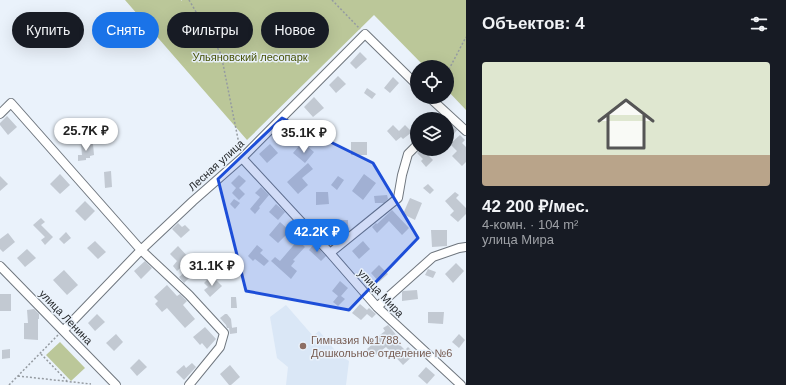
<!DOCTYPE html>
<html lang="ru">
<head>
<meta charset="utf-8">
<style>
	:root { --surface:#171b24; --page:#20242c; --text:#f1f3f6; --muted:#9ea1a6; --line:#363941; --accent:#1a73e8 }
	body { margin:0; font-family:Helvetica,sans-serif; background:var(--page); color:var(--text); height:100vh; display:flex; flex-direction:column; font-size:15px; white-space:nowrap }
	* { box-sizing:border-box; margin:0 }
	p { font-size:13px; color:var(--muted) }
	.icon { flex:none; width:22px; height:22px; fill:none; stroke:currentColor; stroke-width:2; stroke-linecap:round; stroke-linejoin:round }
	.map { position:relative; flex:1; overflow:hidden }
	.sheet { display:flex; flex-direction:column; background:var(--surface); width:320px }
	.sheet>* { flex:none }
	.guide { position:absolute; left:12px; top:12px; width:380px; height:36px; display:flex; gap:8px }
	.buttons { position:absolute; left:410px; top:60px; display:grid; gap:8px }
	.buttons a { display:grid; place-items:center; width:44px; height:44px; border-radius:50%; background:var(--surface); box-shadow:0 4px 16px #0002; font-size:20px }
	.price { position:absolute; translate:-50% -34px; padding:0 9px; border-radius:14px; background:#fff; color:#222; font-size:13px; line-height:26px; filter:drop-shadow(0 1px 2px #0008) }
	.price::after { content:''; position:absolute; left:50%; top:24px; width:12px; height:9px; margin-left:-6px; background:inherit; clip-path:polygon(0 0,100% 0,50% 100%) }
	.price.on { background:var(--accent); color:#fff }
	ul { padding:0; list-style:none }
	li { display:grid; align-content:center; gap:8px; height:212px; padding:0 16px }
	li+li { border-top:1px solid var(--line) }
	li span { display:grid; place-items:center; height:124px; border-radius:4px; color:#555 }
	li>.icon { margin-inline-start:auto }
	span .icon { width:72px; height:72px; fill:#fffc; stroke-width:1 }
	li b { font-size:17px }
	h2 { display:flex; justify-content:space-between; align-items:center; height:48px; padding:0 16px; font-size:17px }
	.chip { padding:0 14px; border-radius:18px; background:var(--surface); box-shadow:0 4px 16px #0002; font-size:14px; line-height:36px }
	.chip.on { background:var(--accent); color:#fff }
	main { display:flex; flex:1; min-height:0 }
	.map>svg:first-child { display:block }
	.built { fill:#dae7f6 }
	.green { fill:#bbc799 }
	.building { fill:#c2c9d2 }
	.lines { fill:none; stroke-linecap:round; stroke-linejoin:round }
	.minor-casing { stroke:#6f767e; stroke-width:10 }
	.path { stroke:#959ba1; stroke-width:1.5; stroke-dasharray:2 2; stroke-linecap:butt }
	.minor { stroke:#fff; stroke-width:8 }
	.marked { fill:#1d4ed8; fill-opacity:0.2; stroke:#1d4ed8; stroke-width:3; stroke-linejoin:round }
	.education-dot { fill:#8d6e63; stroke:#eaf2fb; stroke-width:1.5 }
	.labels { text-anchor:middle; stroke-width:3; stroke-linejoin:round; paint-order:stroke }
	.park-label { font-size:11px; fill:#495508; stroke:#eaf2fb }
	.street-label { font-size:11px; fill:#26292c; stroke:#eaf2fb }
	.education-label { font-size:11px; fill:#785e54; stroke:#eaf2fb; text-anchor:start }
</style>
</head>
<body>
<main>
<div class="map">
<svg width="466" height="385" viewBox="0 0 466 385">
	<rect width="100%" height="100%" fill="#eaf2fb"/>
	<!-- built -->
	<path class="built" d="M286,305L313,336L319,331L339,355L349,361L346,385H286L288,367L277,358L270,317Z"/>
	<!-- green -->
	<path class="green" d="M125,0H181L182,1V0H466V110L447,90V67H425L374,15L247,140Z
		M60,342L85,368L71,381L46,355Z"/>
	<!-- building -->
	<path class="building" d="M360,52L367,59L356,69L350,63Z
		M338,76L346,84L336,93L329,85Z
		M393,77L399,83L390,93L384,88Z
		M367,88L376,94L372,99L364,93Z
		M314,97L324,108L313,117L304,107Z
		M7,116L17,127L8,135L0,125V123Z
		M292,121L300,129L289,140L281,132Z
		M449,122L457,130L454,134L447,127Z
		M393,125L399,131L405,125L412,132L403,139L401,137L396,141L387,131Z
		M460,135L465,140L462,143L466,147V162L462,166L452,156L457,151L450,144Z
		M351,142H367V155H351Z
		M81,144H93L94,155L90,156V158H86V160L78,161V155H82Z
		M270,144L278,153L267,163L259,154Z
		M299,146L303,150L307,146L314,152L305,163L293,153Z
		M421,149H437L429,156L433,160L426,167L421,161L423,159L417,153Z
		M308,163L313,169L302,178L308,185L298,194L287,182Z
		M111,171L112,187L105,188L104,172Z
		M60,174L70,185L60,194L50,184Z
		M364,174L376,183L363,200L352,191Z
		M239,175L246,181L239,188L245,194L239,200L232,193L236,188L231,183Z
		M0,176L8,184L0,191Z
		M338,176L344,180L337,190L331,185Z
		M428,184L434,190L430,194L423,188Z
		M261,187L269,195L259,207L260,208L255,214L250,209L260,197L255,193Z
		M316,192H328L329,204L316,205Z
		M455,192L459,195L456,198L466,208V214L458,222L450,215L454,211L445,201Z
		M387,195L388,199L384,203H375L374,196Z
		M410,198L422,203L415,220L403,214Z
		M234,199L240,203L235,209L230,204Z
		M85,201L95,211L85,221L75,211Z
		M276,204L285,212L278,220L269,212Z
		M392,210L409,228L402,235L389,221L377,233L372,227L376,223L377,224Z
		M41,218L45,222L41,225L53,237L45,245L41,240L45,237L33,225Z
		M331,220H348V231H331Z
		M280,222L290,231L278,243L269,235Z
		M178,223L182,227L185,225L190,230L181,238L172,229Z
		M431,230H447V246L432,247Z
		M66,232L71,238L64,244L59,239Z
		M8,233L15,242L3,252L0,249V239Z
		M298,240L305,247L293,260L295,261L291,266L297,271L291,279L271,261L275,257L280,261Z
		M95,241L106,252L98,259L87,248Z
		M363,241L370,249L359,259L352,251Z
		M314,244L326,256L321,261L309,250Z
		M257,245L263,250L260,253L269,261L264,266L255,259L253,261L248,256Z
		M178,246L190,259L177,271L173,266L177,261L170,254Z
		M27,249L36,258L25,267L17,258Z
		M202,254L207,259L199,266L194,261Z
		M145,261L152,268L141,279L134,271Z
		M456,263L464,271L453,283L445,274Z
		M379,265L388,274L379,282L371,273Z
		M428,269L436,272L433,278L425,275Z
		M64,270L78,285L67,295L53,280Z
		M185,272L190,277L184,283L179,277Z
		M209,278L211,280L214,278L222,286L210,297L204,290L208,287L204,283Z
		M340,281L348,288L341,296L345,299L338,306L333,302L338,296L332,291Z
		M167,285L177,296L180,294L187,301L183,305L195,319L185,328L167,308L162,312L155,304L158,301L154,297Z
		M417,290L418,299L402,301V292L403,291Z
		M0,294H11V311H0Z
		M231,297H236L237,308H231Z
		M360,304L367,310L369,308L376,314L372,318L367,314L361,320L352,313Z
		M34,309L39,314V319H38V340L24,339V323H28L27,310Z
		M428,312H444L443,324L428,323Z
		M97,314L105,322L95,331L88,323Z
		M225,314H227L231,319L232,328H231L237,327V333L230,334L229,328H227L226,325L220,318Z
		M388,325L398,337L395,340L405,350L408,347L415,354L403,365L386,347L373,357L367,349L376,341L375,339L385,331L383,328Z
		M205,327L216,339L207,349L202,343L200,345L193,337Z
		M116,334L123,342L114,351L106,343Z
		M459,334L465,340L459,348L452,342Z
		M10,349V358L2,359V350Z
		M139,359L147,367L137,376L130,368Z
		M192,363L196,367L184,380L176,372L184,365L186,368Z
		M230,365L240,377L231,385H229L220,374Z
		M426,367L435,375L427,384L418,376Z"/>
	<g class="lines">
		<defs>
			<path id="minor" d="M429,97L466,131
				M0,114L11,103L141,250L189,295L224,333L220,347L189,385
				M242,158L330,253L377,307L461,385
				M330,253L398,198L402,175L408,154L417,145
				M0,266L116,385
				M377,307L433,257L459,248L466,247
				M64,330L141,250L193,201L242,158L365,34L417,85"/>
		</defs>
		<!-- minor casing -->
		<use href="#minor" class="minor-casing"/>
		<!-- path -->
		<path class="path" d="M189,0L221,54L240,149
			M332,0L360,29
			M447,73L466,37
			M41,354L67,381
			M18,376L91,384
			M9,385L58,335"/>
		<!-- minor -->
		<use href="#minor" class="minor"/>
	</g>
	<!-- marked area -->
	<path class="marked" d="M282,118L373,163L418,238L349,310L246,291L218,179Z"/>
	<!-- markers -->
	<circle class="education-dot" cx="303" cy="346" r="4"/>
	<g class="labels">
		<!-- park labels -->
		<g class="park-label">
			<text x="250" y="61">Ульяновский лесопарк</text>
		</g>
		<!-- street labels -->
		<g class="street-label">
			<text transform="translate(216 165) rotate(-42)" y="4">Лесная улица</text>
			<text transform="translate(381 293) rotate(47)" y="4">улица Мира</text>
			<text transform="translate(66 317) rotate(46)" y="4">улица Ленина</text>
		</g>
		<!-- education labels -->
		<g class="education-label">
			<text x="311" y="344">Гимназия №1788.<tspan x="311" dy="13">Дошкольное отделение №6</tspan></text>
		</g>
	</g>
</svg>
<div class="buttons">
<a><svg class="icon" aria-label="locate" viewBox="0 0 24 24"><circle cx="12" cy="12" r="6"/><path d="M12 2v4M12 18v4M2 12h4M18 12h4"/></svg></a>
<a><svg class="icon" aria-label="layers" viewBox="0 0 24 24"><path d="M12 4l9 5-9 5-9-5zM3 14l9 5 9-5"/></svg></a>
</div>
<b class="price" style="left:86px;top:152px">25.7K ₽</b>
<b class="price" style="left:304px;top:154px">35.1K ₽</b>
<b class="price on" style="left:317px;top:253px">42.2K ₽</b>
<b class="price" style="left:212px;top:287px">31.1K ₽</b>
<div class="guide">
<a class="chip">Купить</a>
<a class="chip on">Снять</a>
<a class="chip">Фильтры</a>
<a class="chip">Новое</a>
</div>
</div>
<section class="sheet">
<h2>Объектов: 4<svg class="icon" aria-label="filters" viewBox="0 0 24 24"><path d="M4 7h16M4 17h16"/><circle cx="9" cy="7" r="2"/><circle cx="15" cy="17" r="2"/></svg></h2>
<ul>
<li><span style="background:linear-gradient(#dfe7d0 75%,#b9a48a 0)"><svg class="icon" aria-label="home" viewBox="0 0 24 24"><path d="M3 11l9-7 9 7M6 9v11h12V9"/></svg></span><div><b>42 200 ₽/мес.</b><p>4-комн. · 104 m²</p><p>улица Мира</p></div></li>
</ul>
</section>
</main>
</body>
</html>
